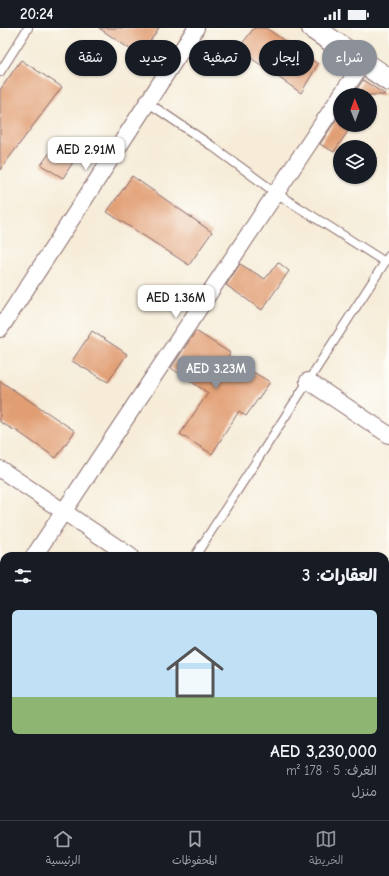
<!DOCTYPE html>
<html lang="ar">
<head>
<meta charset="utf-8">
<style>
	:root { --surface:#171b24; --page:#242831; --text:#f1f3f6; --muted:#9ea1a6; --line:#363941; --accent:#8c9099 }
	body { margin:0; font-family:"Comic Neue","Playpen Sans Arabic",sans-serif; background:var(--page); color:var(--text); direction:rtl; height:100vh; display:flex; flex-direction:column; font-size:15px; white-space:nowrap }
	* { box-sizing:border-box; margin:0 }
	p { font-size:13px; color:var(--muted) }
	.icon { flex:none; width:22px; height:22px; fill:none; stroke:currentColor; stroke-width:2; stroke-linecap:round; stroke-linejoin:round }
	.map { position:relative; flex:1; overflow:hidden; direction:ltr }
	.sheet { position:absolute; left:0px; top:524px; width:389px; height:268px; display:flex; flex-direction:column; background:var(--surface); border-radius:12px 12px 0 0; box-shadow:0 1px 3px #0004; direction:rtl }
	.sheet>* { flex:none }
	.hud { position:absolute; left:12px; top:12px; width:365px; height:36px; direction:rtl; display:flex; gap:8px }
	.needle { width:26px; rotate:359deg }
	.fabs { position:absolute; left:333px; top:60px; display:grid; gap:8px }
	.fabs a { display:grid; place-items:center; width:44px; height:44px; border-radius:50%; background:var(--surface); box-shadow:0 1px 3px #0004; font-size:20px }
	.price { position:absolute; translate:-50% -34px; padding:0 9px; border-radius:8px; background:#fff; color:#222; font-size:13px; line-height:26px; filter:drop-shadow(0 1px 2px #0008) }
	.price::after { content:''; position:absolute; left:50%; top:24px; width:12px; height:9px; margin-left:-6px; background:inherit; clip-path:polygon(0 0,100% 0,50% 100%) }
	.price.current { background:var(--accent); color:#fff }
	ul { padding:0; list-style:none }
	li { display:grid; align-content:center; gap:8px; height:212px; padding:0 12px }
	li+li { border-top:1px solid var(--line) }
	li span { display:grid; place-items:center; height:124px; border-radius:6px; color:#555 }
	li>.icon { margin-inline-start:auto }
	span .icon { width:72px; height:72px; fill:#fffc; stroke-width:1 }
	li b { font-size:17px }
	h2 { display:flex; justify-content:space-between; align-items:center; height:48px; padding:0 12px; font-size:17px }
	.chip { padding:0 14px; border-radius:18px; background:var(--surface); box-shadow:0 1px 3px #0004; font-size:14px; line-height:36px }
	.chip.current { background:var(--accent); color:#fff }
	.status { display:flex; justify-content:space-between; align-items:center; height:28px; padding:0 20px; background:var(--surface); direction:ltr }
	.status svg { height:11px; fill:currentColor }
	.dock { display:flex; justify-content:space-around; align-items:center; height:56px; border-top:1px solid var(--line); background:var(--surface); font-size:11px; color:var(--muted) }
	.dock a { display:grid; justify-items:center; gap:2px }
	.dock .current { color:var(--accent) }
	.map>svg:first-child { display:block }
	.building { fill:#e19e73 }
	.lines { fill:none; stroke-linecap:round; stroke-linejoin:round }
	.lane-casing { stroke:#866768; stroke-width:10 }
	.street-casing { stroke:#866768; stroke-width:18 }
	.secondary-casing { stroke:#866768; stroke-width:24 }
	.lane { stroke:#fff; stroke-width:8 }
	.street { stroke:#fff; stroke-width:16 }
	.secondary { stroke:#fff; stroke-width:22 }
</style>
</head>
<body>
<div class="status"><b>20:24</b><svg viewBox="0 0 49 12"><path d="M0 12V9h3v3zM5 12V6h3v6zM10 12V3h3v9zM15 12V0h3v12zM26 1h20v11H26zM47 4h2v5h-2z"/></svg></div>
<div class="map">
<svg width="389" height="792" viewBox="0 0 389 792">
	<rect width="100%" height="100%" fill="#fdfcf7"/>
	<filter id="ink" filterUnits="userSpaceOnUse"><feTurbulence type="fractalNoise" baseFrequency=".025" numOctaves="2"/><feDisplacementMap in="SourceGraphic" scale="8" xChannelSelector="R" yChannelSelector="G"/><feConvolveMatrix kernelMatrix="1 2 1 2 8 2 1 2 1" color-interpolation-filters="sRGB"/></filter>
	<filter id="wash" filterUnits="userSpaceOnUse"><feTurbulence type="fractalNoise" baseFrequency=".012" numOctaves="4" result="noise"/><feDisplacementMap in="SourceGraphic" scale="16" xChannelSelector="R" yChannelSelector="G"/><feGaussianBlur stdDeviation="0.9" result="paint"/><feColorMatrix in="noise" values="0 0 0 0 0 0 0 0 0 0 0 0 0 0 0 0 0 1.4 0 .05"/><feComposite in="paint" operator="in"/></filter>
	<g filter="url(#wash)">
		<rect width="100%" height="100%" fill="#f6ecd8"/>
		<g id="blocks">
			<!-- building -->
			<path class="building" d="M99,0H159L140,28Z
				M254,0H266L318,36L301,65L238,21Z
				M21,32L62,59L0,142V62Z
				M363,52L386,67H353Z
				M340,86V97H352L334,124L320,116Z
				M60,110L80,123L63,150L41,137Z
				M132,148L212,204L189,237L107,184Z
				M278,234L289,243L262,282L226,257L240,236L265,251Z
				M92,303L127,326L108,354L72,333Z
				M196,303L230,325L228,329L270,354L246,388L239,383L212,426L180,406L208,365L171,340Z
				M0,353L75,403L56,430L14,401V402L0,394Z"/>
		</g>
	</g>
	<g filter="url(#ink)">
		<use href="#blocks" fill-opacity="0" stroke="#866768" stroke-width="1"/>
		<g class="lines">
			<defs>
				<path id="lane" d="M0,44L28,0
					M147,74L212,118L276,165L385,234
					M195,528L389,228"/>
				<path id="street" d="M341,67L363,35
					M0,301L196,0
					M308,353L389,407
					M0,441L130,528
					M34,528L340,69
					M0,579L4,573
					M385,699L389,701
					M385,733L389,727
					M21,792L23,788
					M178,792L181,788
					M346,792L349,788"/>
				<path id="secondary" d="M313,0L389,52"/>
			</defs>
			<!-- lane casing -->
			<use href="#lane" class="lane-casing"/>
			<!-- street casing -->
			<use href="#street" class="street-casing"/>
			<!-- secondary casing -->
			<use href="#secondary" class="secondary-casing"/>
			<!-- lane -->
			<use href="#lane" class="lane"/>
			<!-- street -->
			<use href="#street" class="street"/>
			<!-- secondary -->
			<use href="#secondary" class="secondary"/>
		</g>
	</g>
</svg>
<div class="fabs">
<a><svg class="needle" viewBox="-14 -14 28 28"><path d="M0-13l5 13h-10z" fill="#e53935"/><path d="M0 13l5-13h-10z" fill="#9ea1a6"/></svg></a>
<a><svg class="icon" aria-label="layers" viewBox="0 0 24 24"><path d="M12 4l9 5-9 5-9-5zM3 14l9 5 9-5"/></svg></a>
</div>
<b class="price" style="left:86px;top:143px">AED 2.91M</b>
<b class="price" style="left:176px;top:291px">AED 1.36M</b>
<b class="price current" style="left:216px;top:362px">AED 3.23M</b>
<div class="hud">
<a class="chip current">شراء</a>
<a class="chip">إيجار</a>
<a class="chip">تصفية</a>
<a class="chip">جديد</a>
<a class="chip">شقة</a>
</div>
<section class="sheet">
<h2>العقارات: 3<svg class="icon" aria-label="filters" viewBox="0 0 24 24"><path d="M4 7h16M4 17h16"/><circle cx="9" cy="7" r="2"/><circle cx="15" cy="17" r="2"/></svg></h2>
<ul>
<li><span style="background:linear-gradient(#bfe0f5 70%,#8fb573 0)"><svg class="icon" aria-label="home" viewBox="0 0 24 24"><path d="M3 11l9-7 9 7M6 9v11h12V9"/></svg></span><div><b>AED 3,230,000</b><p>الغرف: 5 · 178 m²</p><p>منزل</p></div></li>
</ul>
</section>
</div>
<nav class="dock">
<a class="current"><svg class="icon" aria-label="map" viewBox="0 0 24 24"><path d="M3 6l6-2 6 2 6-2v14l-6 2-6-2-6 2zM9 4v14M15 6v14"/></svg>الخريطة</a>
<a><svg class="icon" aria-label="saved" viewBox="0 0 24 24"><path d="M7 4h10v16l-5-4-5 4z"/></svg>المحفوظات</a>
<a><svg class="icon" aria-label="home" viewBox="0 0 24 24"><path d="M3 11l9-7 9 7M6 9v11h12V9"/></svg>الرئيسية</a>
</nav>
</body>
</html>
